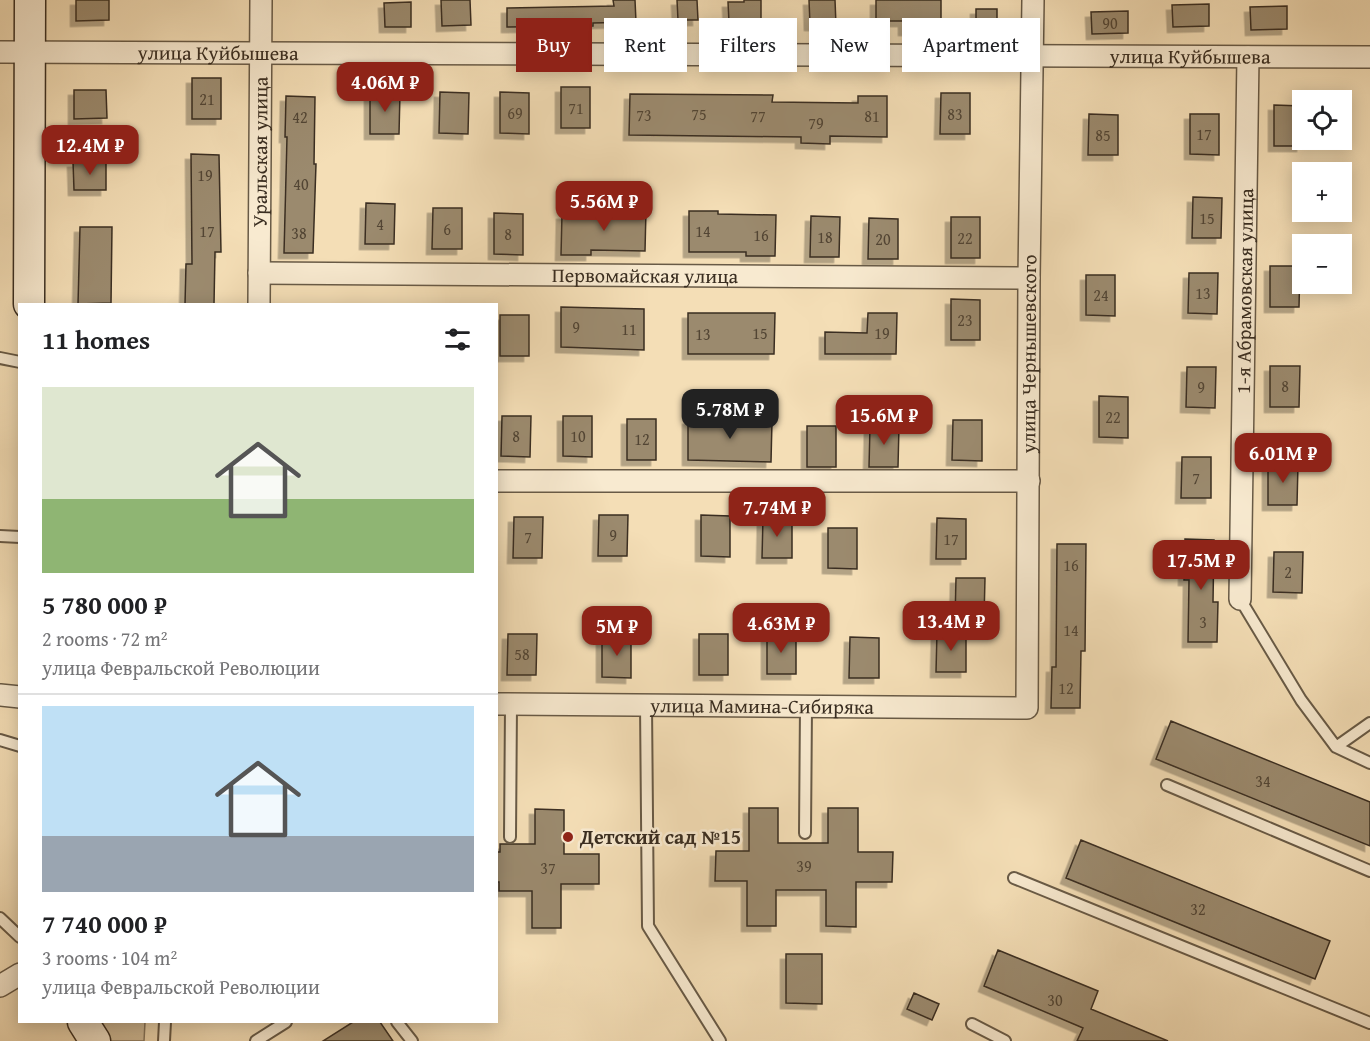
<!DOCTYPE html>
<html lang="en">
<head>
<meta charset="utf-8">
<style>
	:root { --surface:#fff; --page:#f2f2f2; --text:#202124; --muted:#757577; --line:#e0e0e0; --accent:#8f2418 }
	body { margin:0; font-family:"Gentium Book Plus",serif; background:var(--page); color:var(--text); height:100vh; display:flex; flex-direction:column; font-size:22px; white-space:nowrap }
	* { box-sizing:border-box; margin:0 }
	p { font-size:20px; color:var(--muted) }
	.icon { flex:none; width:33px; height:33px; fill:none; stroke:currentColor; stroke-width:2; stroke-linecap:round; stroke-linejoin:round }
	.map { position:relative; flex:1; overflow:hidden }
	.panel { position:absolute; left:18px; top:303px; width:480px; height:720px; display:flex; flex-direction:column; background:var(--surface); border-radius:0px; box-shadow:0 3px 15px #0003 }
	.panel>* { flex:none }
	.banner { position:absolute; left:516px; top:18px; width:570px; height:54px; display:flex; gap:12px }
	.fabs { position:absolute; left:1292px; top:90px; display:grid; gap:12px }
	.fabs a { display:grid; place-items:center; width:60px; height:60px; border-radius:0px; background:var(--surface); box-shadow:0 3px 15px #0003; font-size:30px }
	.price { position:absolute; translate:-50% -51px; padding:0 14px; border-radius:12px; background:var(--accent); color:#fff; font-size:20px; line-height:39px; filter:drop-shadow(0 2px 3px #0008) }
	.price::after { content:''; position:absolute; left:50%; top:36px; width:18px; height:14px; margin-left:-9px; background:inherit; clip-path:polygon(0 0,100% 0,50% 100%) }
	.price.selected { background:#222; color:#fff }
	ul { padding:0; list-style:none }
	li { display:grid; align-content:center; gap:12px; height:318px; padding:0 24px }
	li+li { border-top:2px solid var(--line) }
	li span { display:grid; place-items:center; height:186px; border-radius:0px; color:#555 }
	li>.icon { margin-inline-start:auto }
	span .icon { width:108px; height:108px; fill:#fffc; stroke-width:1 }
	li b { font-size:26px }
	h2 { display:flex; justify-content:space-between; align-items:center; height:72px; padding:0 24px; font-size:26px }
	.tag { padding:0 21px; border-radius:0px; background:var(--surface); box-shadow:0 3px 15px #0003; font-size:21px; line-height:54px }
	.tag.selected { background:var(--accent); color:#fff }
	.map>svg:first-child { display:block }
	.green { fill:#d4c09d; stroke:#87775f; stroke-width:1.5 }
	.building { fill:#9b8a6e; stroke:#3a2e21; stroke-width:1.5; filter:url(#shadow) }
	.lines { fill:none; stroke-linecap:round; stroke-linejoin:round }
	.lane-casing { stroke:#685a46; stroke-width:14 }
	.street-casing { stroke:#685a46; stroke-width:24 }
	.secondary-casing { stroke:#3a2e21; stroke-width:33 }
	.lane { stroke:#f8ead0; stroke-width:10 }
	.street { stroke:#f8ead0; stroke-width:21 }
	.secondary { stroke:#f8ead0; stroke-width:30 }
	.poi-dot { fill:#8f2418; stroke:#f8ead0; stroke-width:2 }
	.labels { text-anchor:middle; stroke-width:5; stroke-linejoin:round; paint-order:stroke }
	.number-label { font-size:16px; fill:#524534 }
	.street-label { font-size:20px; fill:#3a2e21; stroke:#f8ead0 }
	.poi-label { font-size:20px; font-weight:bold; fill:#3a2e21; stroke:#f8ead0; text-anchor:start }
</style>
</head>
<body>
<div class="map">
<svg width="1370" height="1041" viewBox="0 0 1370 1041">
	<defs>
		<filter id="shadow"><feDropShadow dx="-5.5" dy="5.5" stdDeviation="0" flood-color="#0004"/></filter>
	</defs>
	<rect width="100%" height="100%" fill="#f4deb6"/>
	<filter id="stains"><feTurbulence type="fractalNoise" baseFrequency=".00333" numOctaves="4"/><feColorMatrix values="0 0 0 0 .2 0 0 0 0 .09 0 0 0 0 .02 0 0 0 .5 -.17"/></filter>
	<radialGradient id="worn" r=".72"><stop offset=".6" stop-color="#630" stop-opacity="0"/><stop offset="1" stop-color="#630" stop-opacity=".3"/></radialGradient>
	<!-- green -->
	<path class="green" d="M96,1022H145L144,1041H108Z"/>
	<!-- building -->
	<path class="building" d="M76,0H109V20L76,21Z
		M441,0H470L471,25L442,26Z
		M613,0H635L636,22L593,23V26L507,27V8L614,6Z
		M677,0H697L698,20H678Z
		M744,0H761V22L729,23L728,2H744Z
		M809,0H835L836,25H810Z
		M876,0H941V30H904V21H876Z
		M411,2V27H385L384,3Z
		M1209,4V26L1173,27L1172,5Z
		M1287,6V29L1251,30L1250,7Z
		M976,9H997V30H976Z
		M1128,11V33L1092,34L1091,12Z
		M192,78H221V119H192Z
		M561,87H590V128H561Z
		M74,90H106L107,118L74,119Z
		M440,92L469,93L468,134L439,133Z
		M500,92L529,93V134L500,133Z
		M370,93H400L399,134H370Z
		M941,93H970V134H940Z
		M630,94L773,95L772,102L858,103V96H887V137L830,136V144L801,143V137L629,135Z
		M286,96L315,97L314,164H316L313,253H284L287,137H285Z
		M1274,105L1302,106V146H1274Z
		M1089,114L1118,115V155H1088Z
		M1190,114H1219V155L1190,154Z
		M191,154L219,155L221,252H215L214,304H185L186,264H192Z
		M106,161V190H74L73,162Z
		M1193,197L1222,198L1221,238H1192Z
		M366,203L395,204L394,244H365Z
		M433,208H462V249H432Z
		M616,209L646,210L645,251L591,250V255H561L562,214L616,215Z
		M689,211H718V214L776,215L775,256H746V252H689Z
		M494,213L523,214V255L494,254Z
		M811,216L840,217L839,257H810Z
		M951,217H980V258H951Z
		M869,218L898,219V259H868Z
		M80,227H112L111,303L78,304Z
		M1270,266H1300L1299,307H1270Z
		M1189,273H1218L1217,314L1188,313Z
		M1086,275H1115V316L1086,315Z
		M951,299L980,300V340H951Z
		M561,307L644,309V350L561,347Z
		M688,313H775L774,354H688Z
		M868,313H897L896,354H825V332L867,333Z
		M500,315H529V356H500Z
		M1270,366H1300L1299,407H1270Z
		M1187,367H1216L1215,408L1186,407Z
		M1099,396L1128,397V438L1099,437Z
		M502,416H531L530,457L501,456Z
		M563,416H592V457L563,456Z
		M627,419H656V460H627Z
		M688,419L772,421L771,462L688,460Z
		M953,420H982V461L952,460Z
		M807,426H836V467H807Z
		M870,426H899L898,467H869Z
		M1182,457H1211V498H1181Z
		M1268,464H1298L1297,505H1268Z
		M599,515H628L627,556H598Z
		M701,515L730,516V557L701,556Z
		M514,517H543L542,558H513Z
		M763,517H792V558H762Z
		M937,518L966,519V559H936Z
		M828,528H857V569L828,568Z
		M1185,539L1214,540L1213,602H1218L1217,642H1188L1189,580H1184Z
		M1057,544H1086L1085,651H1081L1080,708H1051L1052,667H1056Z
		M1274,552H1303L1302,593L1273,592Z
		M956,578H985L984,619H955Z
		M937,631L966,632V672H936Z
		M767,633L796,634V674H767Z
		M508,634H537L536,675H507Z
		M699,634H728V675H699Z
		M602,637H631V678L602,677Z
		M850,637L879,638V678H849Z
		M1171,721L1370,802V846L1156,759Z
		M749,808H778V843H828V808H858V852H893L892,882H856V927L826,926V890H776V926H747V881H715L716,851H749Z
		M535,809L564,810V854H599V884H561V928H532V891H499V882H496V852H500V844H535Z
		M1081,840L1330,941L1315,979L1066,878Z
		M998,950L1098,991L1091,1009L1168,1041H1077L1083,1028L984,986Z
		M786,954H822V1004L786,1003Z
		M914,993L939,1004L932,1020L907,1009Z
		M353,1022H380L393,1041H323Z"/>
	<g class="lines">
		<defs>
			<path id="lane" d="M0,358L20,362
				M0,536L20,537
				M1240,599L1301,700L1336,747L1370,763
				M646,705L648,926L720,1041
				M0,740L20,746
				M1336,747L1370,723
				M1167,785L1370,871
				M805,833L806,706
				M510,837L511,705
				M1014,878L1370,1023
				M0,918L20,937
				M397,1022L412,1041
				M972,1024L1005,1041
				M164,1041L165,1022
				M256,1041L286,1022"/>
			<g id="street">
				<path id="s1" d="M0,52L1370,57"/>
				<path id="s2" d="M259,273L1029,278"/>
				<path id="s3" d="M259,304L261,0"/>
				<path d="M496,481H1029"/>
				<path id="s4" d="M1240,599L1248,57"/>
				<path d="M0,695L20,697"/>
				<path id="s5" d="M496,704L1027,708L1029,278L1033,0"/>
				<path d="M0,986L20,974"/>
			</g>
			<path id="secondary" d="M29,304L30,0
				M83,1022L95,1041"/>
		</defs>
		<!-- lane casing -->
		<use href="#lane" class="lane-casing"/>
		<!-- street casing -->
		<use href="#street" class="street-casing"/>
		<!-- secondary casing -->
		<use href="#secondary" class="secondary-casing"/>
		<!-- lane -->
		<use href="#lane" class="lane"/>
		<!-- street -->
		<use href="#street" class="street"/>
		<!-- secondary -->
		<use href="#secondary" class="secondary"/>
	</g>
	<!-- markers -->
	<circle class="poi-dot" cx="568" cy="837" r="6"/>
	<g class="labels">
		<!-- number labels -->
		<g class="number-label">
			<text x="1110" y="29">90</text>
			<text x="207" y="105">21</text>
			<text x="576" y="114">71</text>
			<text x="515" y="119">69</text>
			<text x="699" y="120">75</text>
			<text x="955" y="120">83</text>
			<text x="644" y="121">73</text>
			<text x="758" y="122">77</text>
			<text x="872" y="122">81</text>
			<text x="300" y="123">42</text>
			<text x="816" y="129">79</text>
			<text x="1204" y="140">17</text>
			<text x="1103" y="141">85</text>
			<text x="205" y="181">19</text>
			<text x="301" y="190">40</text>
			<text x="1207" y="224">15</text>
			<text x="380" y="230">4</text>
			<text x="447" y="235">6</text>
			<text x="207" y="237">17</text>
			<text x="703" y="237">14</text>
			<text x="299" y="239">38</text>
			<text x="508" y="240">8</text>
			<text x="761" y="241">16</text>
			<text x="825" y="243">18</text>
			<text x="965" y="244">22</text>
			<text x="883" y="245">20</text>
			<text x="1203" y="299">13</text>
			<text x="1101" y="301">24</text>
			<text x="965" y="326">23</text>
			<text x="576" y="333">9</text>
			<text x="629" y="335">11</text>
			<text x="760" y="339">15</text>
			<text x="882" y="339">19</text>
			<text x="703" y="340">13</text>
			<text x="1285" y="392">8</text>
			<text x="1201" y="393">9</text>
			<text x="1113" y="423">22</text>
			<text x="516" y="442">8</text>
			<text x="578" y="442">10</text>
			<text x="642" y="445">12</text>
			<text x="1196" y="484">7</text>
			<text x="613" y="541">9</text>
			<text x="528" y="543">7</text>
			<text x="951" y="545">17</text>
			<text x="1071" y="571">16</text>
			<text x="1288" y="578">2</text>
			<text x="1203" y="628">3</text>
			<text x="1071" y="636">14</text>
			<text x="522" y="660">58</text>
			<text x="1066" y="694">12</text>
			<text x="1263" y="787">34</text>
			<text x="804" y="872">39</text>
			<text x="548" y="874">37</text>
			<text x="1198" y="915">32</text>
			<text x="1055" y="1006">30</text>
		</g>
		<!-- street labels -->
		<g class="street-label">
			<text dy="7" stroke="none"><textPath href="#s1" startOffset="218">улица Куйбышева</textPath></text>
			<text dy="7" stroke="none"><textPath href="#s1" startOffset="1190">улица Куйбышева</textPath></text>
			<text dy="7" stroke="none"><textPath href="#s3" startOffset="152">Уральская улица</textPath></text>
			<text dy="7" stroke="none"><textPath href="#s2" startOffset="386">Первомайская улица</textPath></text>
			<text dy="7" stroke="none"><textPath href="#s4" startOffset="308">1-я Абрамовская улица</textPath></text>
			<text dy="7" stroke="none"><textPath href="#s5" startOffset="885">улица Чернышевского</textPath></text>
			<text dy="7" stroke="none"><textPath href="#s5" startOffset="266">улица Мамина-Сибиряка</textPath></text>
		</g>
		<!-- poi labels -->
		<g class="poi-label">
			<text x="580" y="844">Детский сад №15</text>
		</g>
	</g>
	<rect width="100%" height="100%" filter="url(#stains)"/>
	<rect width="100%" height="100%" fill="url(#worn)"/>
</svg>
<div class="fabs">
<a><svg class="icon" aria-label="locate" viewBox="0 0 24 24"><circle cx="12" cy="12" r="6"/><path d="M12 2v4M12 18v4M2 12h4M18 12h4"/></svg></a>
<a>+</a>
<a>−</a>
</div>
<b class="price" style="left:385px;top:113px">4.06M ₽</b>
<b class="price" style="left:90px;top:176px">12.4M ₽</b>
<b class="price" style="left:604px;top:232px">5.56M ₽</b>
<b class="price selected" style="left:730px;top:440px">5.78M ₽</b>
<b class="price" style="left:884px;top:446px">15.6M ₽</b>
<b class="price" style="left:1283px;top:484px">6.01M ₽</b>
<b class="price" style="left:777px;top:538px">7.74M ₽</b>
<b class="price" style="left:1201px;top:591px">17.5M ₽</b>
<b class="price" style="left:951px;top:652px">13.4M ₽</b>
<b class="price" style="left:781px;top:654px">4.63M ₽</b>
<b class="price" style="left:617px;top:657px">5M ₽</b>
<div class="banner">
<a class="tag selected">Buy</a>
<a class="tag">Rent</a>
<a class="tag">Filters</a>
<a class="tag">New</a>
<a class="tag">Apartment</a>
</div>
<section class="panel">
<h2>11 homes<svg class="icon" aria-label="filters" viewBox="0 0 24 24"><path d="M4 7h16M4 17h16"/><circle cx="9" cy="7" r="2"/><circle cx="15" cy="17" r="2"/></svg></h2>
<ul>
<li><span style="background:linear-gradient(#dfe7d0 60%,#8fb573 0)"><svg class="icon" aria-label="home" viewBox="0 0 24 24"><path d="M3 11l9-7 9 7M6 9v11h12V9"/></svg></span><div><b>5 780 000 ₽</b><p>2 rooms · 72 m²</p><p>улица Февральской Революции</p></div></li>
<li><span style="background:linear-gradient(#bfe0f5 70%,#9aa5b1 0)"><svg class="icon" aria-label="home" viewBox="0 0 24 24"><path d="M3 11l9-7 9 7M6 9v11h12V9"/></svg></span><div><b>7 740 000 ₽</b><p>3 rooms · 104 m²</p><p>улица Февральской Революции</p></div></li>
</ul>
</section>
</div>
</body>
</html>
